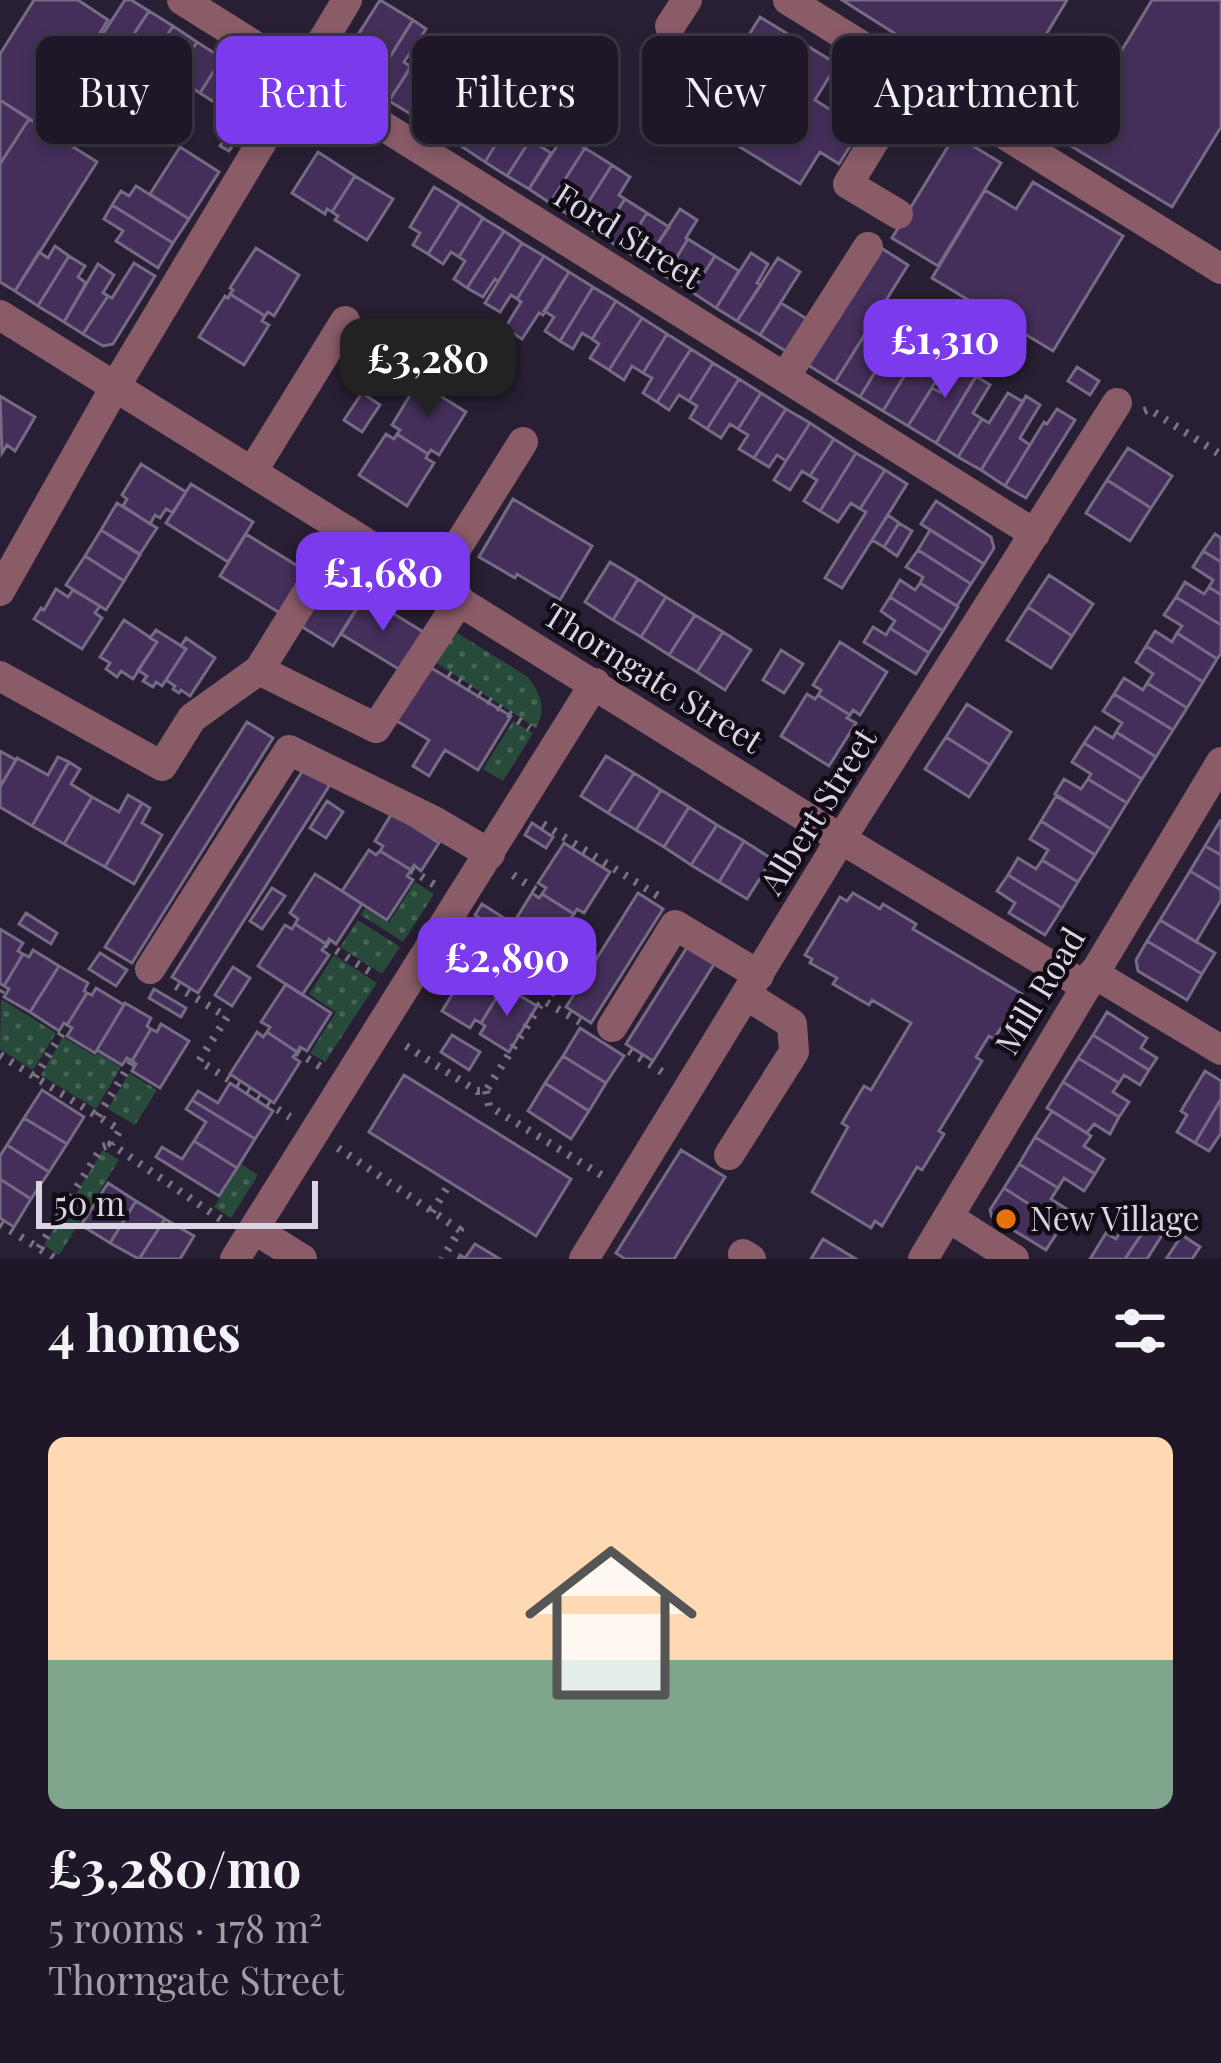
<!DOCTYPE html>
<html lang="en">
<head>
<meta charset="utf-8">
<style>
	:root { --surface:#1f1727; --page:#27202f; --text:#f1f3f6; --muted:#a19fa7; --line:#3c3644; --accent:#7c3aed }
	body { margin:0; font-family:"Playfair Display",serif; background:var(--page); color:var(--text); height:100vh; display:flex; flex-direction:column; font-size:45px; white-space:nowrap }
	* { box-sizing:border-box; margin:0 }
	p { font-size:39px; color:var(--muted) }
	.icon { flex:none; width:66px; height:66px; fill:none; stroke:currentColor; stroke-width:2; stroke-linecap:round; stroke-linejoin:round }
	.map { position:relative; height:1259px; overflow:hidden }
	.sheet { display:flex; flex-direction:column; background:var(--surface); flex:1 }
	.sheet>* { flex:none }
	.top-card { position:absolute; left:36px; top:36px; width:1149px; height:108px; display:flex; gap:24px }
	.scale { position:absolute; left:36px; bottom:30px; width:282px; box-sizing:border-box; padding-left:12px; border:6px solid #dbd5e3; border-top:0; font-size:33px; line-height:42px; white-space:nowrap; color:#dbd5e3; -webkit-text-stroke:9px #100b15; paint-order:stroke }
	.price { position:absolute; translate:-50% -102px; padding:0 27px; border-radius:24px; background:var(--accent); color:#fff; font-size:39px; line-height:78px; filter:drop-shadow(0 3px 6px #0008) }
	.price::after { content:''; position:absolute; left:50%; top:72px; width:36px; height:27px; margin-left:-18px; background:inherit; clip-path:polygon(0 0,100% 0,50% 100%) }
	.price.current { background:#222; color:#fff }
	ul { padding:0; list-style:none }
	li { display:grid; align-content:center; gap:24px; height:636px; padding:0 48px }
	li span { display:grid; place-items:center; height:372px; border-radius:18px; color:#555 }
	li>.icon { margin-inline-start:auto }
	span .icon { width:216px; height:216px; fill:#fffc; stroke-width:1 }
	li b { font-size:51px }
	h2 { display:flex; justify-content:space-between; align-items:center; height:144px; padding:0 48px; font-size:51px }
	.chip { padding:0 42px; border-radius:18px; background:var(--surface); box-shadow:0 6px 18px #0003,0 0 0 3px var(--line); font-size:42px; line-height:108px }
	.chip.current { background:var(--accent); color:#fff }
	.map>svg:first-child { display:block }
	.grass { fill:url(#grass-dots) }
	.building { fill:#442f5b; stroke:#766b84; stroke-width:3 }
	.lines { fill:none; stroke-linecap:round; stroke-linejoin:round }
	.path { stroke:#7a7183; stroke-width:8; stroke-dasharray:3 9; stroke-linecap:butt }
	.minor { stroke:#8a5c68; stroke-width:30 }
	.food-dot { fill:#e8710a; stroke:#100b15; stroke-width:4.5 }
	.labels { text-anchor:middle; stroke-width:9; stroke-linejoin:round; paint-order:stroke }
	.street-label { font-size:33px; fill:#dbd5e3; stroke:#100b15 }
	.poi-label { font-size:33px; fill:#dbd5e3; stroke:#100b15; text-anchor:start }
</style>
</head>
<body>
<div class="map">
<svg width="1221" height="1259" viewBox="0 0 1221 1259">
	<defs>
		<pattern id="grass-dots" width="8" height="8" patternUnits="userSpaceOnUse" patternTransform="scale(3)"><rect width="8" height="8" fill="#284a3a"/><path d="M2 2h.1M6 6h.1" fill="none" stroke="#476356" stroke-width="1.8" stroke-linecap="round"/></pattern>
	</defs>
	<rect width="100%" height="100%" fill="#291f34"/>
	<!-- grass -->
	<path class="grass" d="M454,631L528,677C540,692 547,710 536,728L435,662Z
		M513,721L533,733L503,781L483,769Z
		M415,882L434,894L403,942L361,915L365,908L389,923Z
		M358,920L400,947L382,974L340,947Z
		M334,955L377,983L325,1062L310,1053L336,1012L309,994Z
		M1,999L56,1033L33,1070L0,1049Z
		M63,1037L95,1056L98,1053L121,1067L96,1109L41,1075Z
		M129,1073L157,1090L135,1125L108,1109Z
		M103,1150L119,1160L59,1255L44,1245Z
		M241,1164L258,1175L231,1218L214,1207Z"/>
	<!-- building -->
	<path class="building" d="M34,0H78L108,20L41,126L0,100V54Z
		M125,0H131L149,11L119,57L97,43Z
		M380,0L413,20L370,89L337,68Z
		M842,0H1067L1027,66L1024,64L1001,101Z
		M1152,0H1221V127L1172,207L1066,143Z
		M149,11L173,26L150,62L126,46Z
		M760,17L837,64L815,100L842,117L838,123L857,135L839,164L820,152L800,184L696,120Z
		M413,20L426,29L404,62L411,67L389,101L370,89Z
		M173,26L197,42L174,77L166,72L151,96L135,86Z
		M197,42L222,58L200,93L174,77Z
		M420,52L445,67L414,116L389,101Z
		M222,58L243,71L220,106L200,93Z
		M445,67L461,78L454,89L459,93L435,130L414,116Z
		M243,71L264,84L267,93L229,151L220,146L229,132L221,127L231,113L220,106Z
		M474,86L489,96L458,144L435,130L459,93L467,98Z
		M0,100L29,119L0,164Z
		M481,109L507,126L485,162L458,144Z
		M29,119L97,162L15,291L0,282V164Z
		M507,126L530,140L507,176L485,162Z
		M564,135L585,148L550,203L529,189Z
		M955,135L1001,163L938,266L892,238Z
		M530,140L551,153L529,189L507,176Z
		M180,147L219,172L189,219L150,194Z
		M585,148L612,165L577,220L550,203Z
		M318,152L355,176L332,212L327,209L325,214L292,193Z
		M612,165L630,177L619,195L625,199L601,236L577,220Z
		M355,176L393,199L367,240L335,220L338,216L332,212Z
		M1033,182L1123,236L1053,351L932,278L985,190L1016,209Z
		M136,186L189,219L173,243L112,205L121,191L129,196Z
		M434,187L460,203L428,254L413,245L420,233L410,227Z
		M625,199L647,213L624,250L601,236Z
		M460,203L483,218L459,257L451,252L443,264L428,254Z
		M112,205L173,243L158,268L116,241L123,231L104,219Z
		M680,209L697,220L686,238L688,239L665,276L645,263Z
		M647,213L669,227L645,263L624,250Z
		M483,218L504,231L467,288L454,279L465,261L459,257Z
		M504,231L522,243L498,282L495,279L483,297L467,288Z
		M688,239L715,256L692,292L665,276Z
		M522,243L544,256L517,299L511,295L500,312L485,303Z
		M55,246L69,256L38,306L15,291L39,252L48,258Z
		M878,246L908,265L835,382L760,335L781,303L825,330Z
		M256,248L299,275L274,316L268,312L265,316L230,294L233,290L230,288Z
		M751,253L768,264L757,283L761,285L737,321L716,308Z
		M69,256L85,266L78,277L86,283L64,322L38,306Z
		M544,256L569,272L543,315L539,313L522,339L505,328L521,302L517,299Z
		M715,256L739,271L716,308L692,292Z
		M778,258L800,272L760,335L737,321Z
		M134,263L155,276L113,344L103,346L83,334L108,296L112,298Z
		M98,264L114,275L103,293L108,296L83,334L64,322Z
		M569,272L593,287L560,341L545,331L554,317L544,311Z
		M593,287L616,301L592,339L582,333L573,349L560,341Z
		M230,294L265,316L262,321L269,325L244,365L199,337L225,296L228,298Z
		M616,301L642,318L609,370L590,358L599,344L592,339Z
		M881,309L895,318L873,353L883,359L860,397L835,382Z
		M642,318L667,334L643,373L632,366L624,380L609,370Z
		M667,334L691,349L657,402L643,393L652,378L643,373Z
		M907,335L923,345L883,411L860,397L883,359L889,363Z
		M923,345L939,354L929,372L938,378L908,426L883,411Z
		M691,349L713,363L689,401L679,395L669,410L657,402Z
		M966,354L983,365L936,443L908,426L932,388L940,392Z
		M713,363L739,379L707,429L690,418L697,406L689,401Z
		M1077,367L1099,381L1090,395L1068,381Z
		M976,376L990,385L973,413L982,419L958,457L936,443Z
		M739,379L761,393L738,429L730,424L721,438L707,429Z
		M418,382L466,412L439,455L431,450L428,454L397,434L400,430L392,425Z
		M362,393L380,405L362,432L344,420Z
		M761,393L786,409L754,458L739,449L748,435L738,429Z
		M1008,393L1023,402L981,470L958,457L982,419L989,423Z
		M0,396L35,417L15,451L7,445L2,453Z
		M1026,396L1040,405L1020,438L1030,445L1005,486L981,470Z
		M786,409L810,423L786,461L777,455L769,467L754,458Z
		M1057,409L1075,420L1026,498L1005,486L1044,422L1047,424Z
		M810,423L834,439L810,476L802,471L790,490L774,480Z
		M386,434L394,439L397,434L428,454L426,458L434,463L407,506L359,475Z
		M834,439L856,453L820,511L804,501L817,480L810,476Z
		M1128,448L1172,476L1151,508L1107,480Z
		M856,453L885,470L860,509L851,503L838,522L820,511Z
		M141,464L186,492L173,513L166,509L160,518L155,515L150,524L123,506L127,499L122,495Z
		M885,470L907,484L842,588L825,578L866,512L860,509Z
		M1107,480L1151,508L1130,541L1086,513Z
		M191,484L253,522L228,562L166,523Z
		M513,499L592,546L560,600L517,574L515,578L479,557Z
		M936,501L991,537L994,548L984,564L921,524Z
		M117,503L157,528L140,554L101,530Z
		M888,515L899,523L884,547L872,540Z
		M899,523L912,531L897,556L884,547Z
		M101,530L140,555L124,581L85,556Z
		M930,530L984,564L971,584L918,550Z
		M246,534L359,604L333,646L220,576Z
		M1215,534L1221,538V562L1203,551Z
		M918,550L971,584L957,606L920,583L923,577L906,567Z
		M1203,551L1221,562V595L1209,587L1213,580L1193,567Z
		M85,556L124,581L106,610L66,585Z
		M610,562L638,579L613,620L585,602Z
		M1049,575L1093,604L1072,636L1028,607Z
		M638,579L666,597L641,637L613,620Z
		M900,580L915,590L920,583L958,607L943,631L890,597Z
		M1185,582L1204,594L1209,587L1221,595V625L1176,597Z
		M56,589L68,597L73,590L100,606L95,613L102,618L82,649L34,619L41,608L44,610Z
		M365,596L425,633L402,671L341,634Z
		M666,597L695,615L669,655L641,637Z
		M890,597L943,631L929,653L890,628L895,621L881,611Z
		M1176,597L1221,625V653L1217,659L1177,633L1182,626L1164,615Z
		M1028,607L1072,636L1051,668L1007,640Z
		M695,615L723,632L697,672L669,655Z
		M124,620L157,642L133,679L121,671L117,677L106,669L110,663L100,657Z
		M873,627L886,635L890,628L929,653L916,674L864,642Z
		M156,630L186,649L162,686L156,682L153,687L143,681L147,676L138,670L157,642L150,638Z
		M1155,631L1172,642L1177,633L1217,659L1203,682L1146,646Z
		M723,632L751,650L725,690L697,672Z
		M186,638L215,658L190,696L181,690L179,693L173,689L175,686L166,680L186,649L181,646Z
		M840,642L887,672L860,715L853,710L850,715L818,695L821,690L813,685Z
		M1146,646L1203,682L1187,708L1147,683L1153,674L1136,662Z
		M781,650L803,664L784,693L763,680Z
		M428,666L511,716L478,770L445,750L429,776L413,766L429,740L395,720Z
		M1124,678L1143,690L1147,683L1187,708L1173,730L1114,694Z
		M807,694L815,699L818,695L850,715L847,718L856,723L829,766L781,736Z
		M1114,694L1173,730L1156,757L1116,732L1122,723L1103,711Z
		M967,704L1011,732L990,765L946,737Z
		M247,722L273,738L132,963L105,947Z
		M1095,727L1113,738L1116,732L1156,757L1142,779L1084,743Z
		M946,737L990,765L969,797L925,769Z
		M1084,743L1142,779L1127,803L1088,779L1091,774L1072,762Z
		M0,751L16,760L0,787Z
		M606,756L634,773L608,813L581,796Z
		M58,757L69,762L32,826L0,807V787L17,758L48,775Z
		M69,762L80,769L71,784L92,797L64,844L32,826Z
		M305,767L331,783L198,993L172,977Z
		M634,773L661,790L636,830L608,813Z
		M1064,779L1081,789L1088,779L1127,803L1111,829L1055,794Z
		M661,790L689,807L664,847L636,830Z
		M128,795L142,803L105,867L64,844L92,797L119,812Z
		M1056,796L1111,829L1095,855L1041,821Z
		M327,801L343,812L326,838L310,828Z
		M142,803L150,808L142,823L162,835L134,884L105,867Z
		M689,807L717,825L691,865L664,847Z
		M392,813L439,843L421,871L414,865L411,870L380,851L383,846L375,841Z
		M1041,821L1095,855L1078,882L1042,860L1048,850L1030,839Z
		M1220,821L1221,822V855L1205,846Z
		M532,823L553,837L546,848L525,835Z
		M717,825L744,841L719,882L691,865Z
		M744,841L772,859L747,899L719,882Z
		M564,843L610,872L584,913L577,909L574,914L542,894L546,888L538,883Z
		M1205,846L1221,855V890L1190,871Z
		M369,850L376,855L380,851L411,870L407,876L413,880L387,920L342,891Z
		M1018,858L1036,869L1042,860L1078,882L1062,908L1008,875Z
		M1190,871L1221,890V900L1196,942L1160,920Z
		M315,874L362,904L336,944L329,939L326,944L295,924L298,919L290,913Z
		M1008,875L1062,908L1045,935L1009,913L1015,903L997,891Z
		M272,888L285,896L262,929L250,921Z
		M532,893L539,898L542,894L574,914L571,918L578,923L552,964L506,935Z
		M638,893L663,909L591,1023L566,1007Z
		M853,893L880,909L883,904L916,924L913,929L1022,994L994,1039L989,1036L976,1057L982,1061L939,1131L944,1134L922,1170L917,1167L882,1226L875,1221L871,1228L812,1192L848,1127L842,1123L864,1086L871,1090L911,1023L872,1000L869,1005L833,984L837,978L810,963L812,959L805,955L840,897L847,901Z
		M482,904L504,918L497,929L475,915Z
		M26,913L57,933L51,944L19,924Z
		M1160,920L1215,953L1202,974L1147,941Z
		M295,924L326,944L322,950L329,955L302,995L258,966L285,925L292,929Z
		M0,929L23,943L18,951L23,954L4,986L0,983Z
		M691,941L718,958L653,1061L626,1044Z
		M1147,941L1202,974L1187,1000L1138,971L1136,960Z
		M33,950L59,966L30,1012L4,997L9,989L4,986L23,954L29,957Z
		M100,953L127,970L116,986L89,969Z
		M471,964L499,982L495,989L500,992L481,1023L475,1020L470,1028L442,1011Z
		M59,966L88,983L84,991L87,993L67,1025L64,1023L59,1031L30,1012Z
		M233,967L250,978L232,1006L215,995Z
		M286,984L331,1013L307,1051L300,1047L297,1052L267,1032L270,1027L261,1022Z
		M96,988L124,1005L95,1053L67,1036L72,1028L67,1025L87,993L92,995Z
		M154,989L186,1008L181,1017L149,998Z
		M509,989L537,1006L509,1052L480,1034L485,1026L481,1023L500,992L505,995Z
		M125,1003L151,1018L147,1026L151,1029L132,1061L127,1058L122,1065L97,1050Z
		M1107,1012L1147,1038L1141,1048L1157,1058L1149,1070L1093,1035Z
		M161,1024L189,1041L160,1088L132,1071L136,1064L132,1061L151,1029L157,1032Z
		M580,1028L624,1056L606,1083L563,1056Z
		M257,1032L263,1037L267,1032L297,1052L293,1057L300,1062L274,1103L230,1074Z
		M452,1035L480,1052L469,1070L441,1052Z
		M1093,1035L1149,1070L1140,1085L1124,1075L1119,1083L1078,1058Z
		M563,1056L606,1083L589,1111L545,1083Z
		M1078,1058L1119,1083L1113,1092L1129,1102L1119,1117L1063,1082Z
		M1205,1071L1221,1081V1099L1195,1143L1177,1132L1187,1115L1181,1111Z
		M404,1075L571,1179L536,1236L369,1132Z
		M1063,1082L1119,1117L1110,1134L1094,1124L1087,1133L1047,1108Z
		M230,1083L273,1111L255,1139L192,1100L198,1091L218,1103Z
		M545,1083L589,1111L571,1139L528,1111Z
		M42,1090L84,1117L67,1144L24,1118Z
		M1221,1099V1133L1209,1151L1195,1143Z
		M192,1100L255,1139L237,1168L194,1141L206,1122L186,1109Z
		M1052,1111L1091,1136L1084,1146L1104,1159L1095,1174L1035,1137Z
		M24,1118L67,1144L49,1172L7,1145Z
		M1035,1137L1095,1174L1084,1191L1064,1178L1058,1188L1019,1164Z
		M194,1141L237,1168L219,1196L156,1157L162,1147L182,1159Z
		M7,1145L49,1172L31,1199L0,1179V1156Z
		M681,1150L725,1177L674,1259H625L616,1253Z
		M1019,1164L1058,1188L1051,1199L1071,1212L1062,1225L1004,1188Z
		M0,1179L31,1199L14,1227L0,1218Z
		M108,1183L136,1201L110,1243L81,1225Z
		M1004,1188L1062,1225L1046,1250L992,1217L990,1210Z
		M136,1201L165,1219L139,1259L110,1243Z
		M1132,1212L1149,1223L1125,1259H1090L1106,1233L1116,1239Z
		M165,1219L194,1236L180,1259H139Z
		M1149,1223L1164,1232L1147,1259H1125Z
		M1182,1235L1200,1247L1192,1259H1166Z
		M823,1239L856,1259H811Z
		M475,1244L500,1259H458L460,1255L465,1258Z"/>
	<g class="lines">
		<!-- path -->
		<path class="path" d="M1144,411L1149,409L1221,455
			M448,674L530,728
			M543,824L663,899
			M411,870L435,885
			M513,875L542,894
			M480,929L559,981L546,1002L580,1022
			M326,944L375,975
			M176,986L227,1017L199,1061L290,1117
			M0,992L4,986
			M500,992L522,956
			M406,1046L477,1091H486L540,1005L546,1002
			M629,1051L662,1072
			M297,1052L321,1067
			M0,1055L120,1130L111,1144L222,1220
			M35,1077L67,1025
			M486,1091L489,1106L603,1176
			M98,1116L132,1061
			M338,1148L460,1230L442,1259
			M432,1212L450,1183
			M0,1224L56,1259
			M39,1248L102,1147L111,1144"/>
		<!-- minor -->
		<path class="minor" d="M182,0L1035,534
			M788,0L1221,269
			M670,26L687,0
			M898,214L848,184L913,77
			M0,315L841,839L1085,986
			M785,377L868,247
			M252,472L345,321
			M346,530L259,670L376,728L460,600
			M434,584L523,442
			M0,591L115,387L347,0
			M0,676L162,766L192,718L259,670
			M150,969L289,750L434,821L490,854
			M1093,973L1221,1050
			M612,1027L675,925L759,975
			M729,1155L794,1052L792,1024L746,995
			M948,1217L1014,1259
			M254,1229L302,1259
			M743,1254L751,1259
			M235,1259L595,683
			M584,1259L841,839L1117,403
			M923,1259L1221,762"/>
	</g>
	<!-- markers -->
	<circle class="food-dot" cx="1006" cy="1219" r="12"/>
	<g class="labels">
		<!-- street labels -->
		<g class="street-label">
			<text transform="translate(628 236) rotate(32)" y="12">Ford Street</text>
			<text transform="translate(653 678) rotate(32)" y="12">Thorngate Street</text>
			<text transform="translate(818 811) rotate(-58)" y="12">Albert Street</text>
			<text transform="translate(1040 991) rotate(-59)" y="12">Mill Road</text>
		</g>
		<!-- poi labels -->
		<g class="poi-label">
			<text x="1030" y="1231">New Village</text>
		</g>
	</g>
</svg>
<div class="scale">50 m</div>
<b class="price" style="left:945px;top:401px">£1,310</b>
<b class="price current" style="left:428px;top:420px">£3,280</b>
<b class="price" style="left:383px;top:634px">£1,680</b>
<b class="price" style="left:507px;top:1019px">£2,890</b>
<div class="top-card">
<a class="chip">Buy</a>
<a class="chip current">Rent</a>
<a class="chip">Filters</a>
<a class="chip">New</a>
<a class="chip">Apartment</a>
</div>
</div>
<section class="sheet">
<h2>4 homes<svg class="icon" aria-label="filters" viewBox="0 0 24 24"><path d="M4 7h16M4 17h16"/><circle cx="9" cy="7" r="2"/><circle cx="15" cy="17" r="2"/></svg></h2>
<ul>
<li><span style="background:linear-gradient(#ffd9b3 60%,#7fa58c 0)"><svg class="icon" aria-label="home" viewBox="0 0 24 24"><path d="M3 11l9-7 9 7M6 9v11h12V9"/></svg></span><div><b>£3,280/mo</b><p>5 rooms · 178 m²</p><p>Thorngate Street</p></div></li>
</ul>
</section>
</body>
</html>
